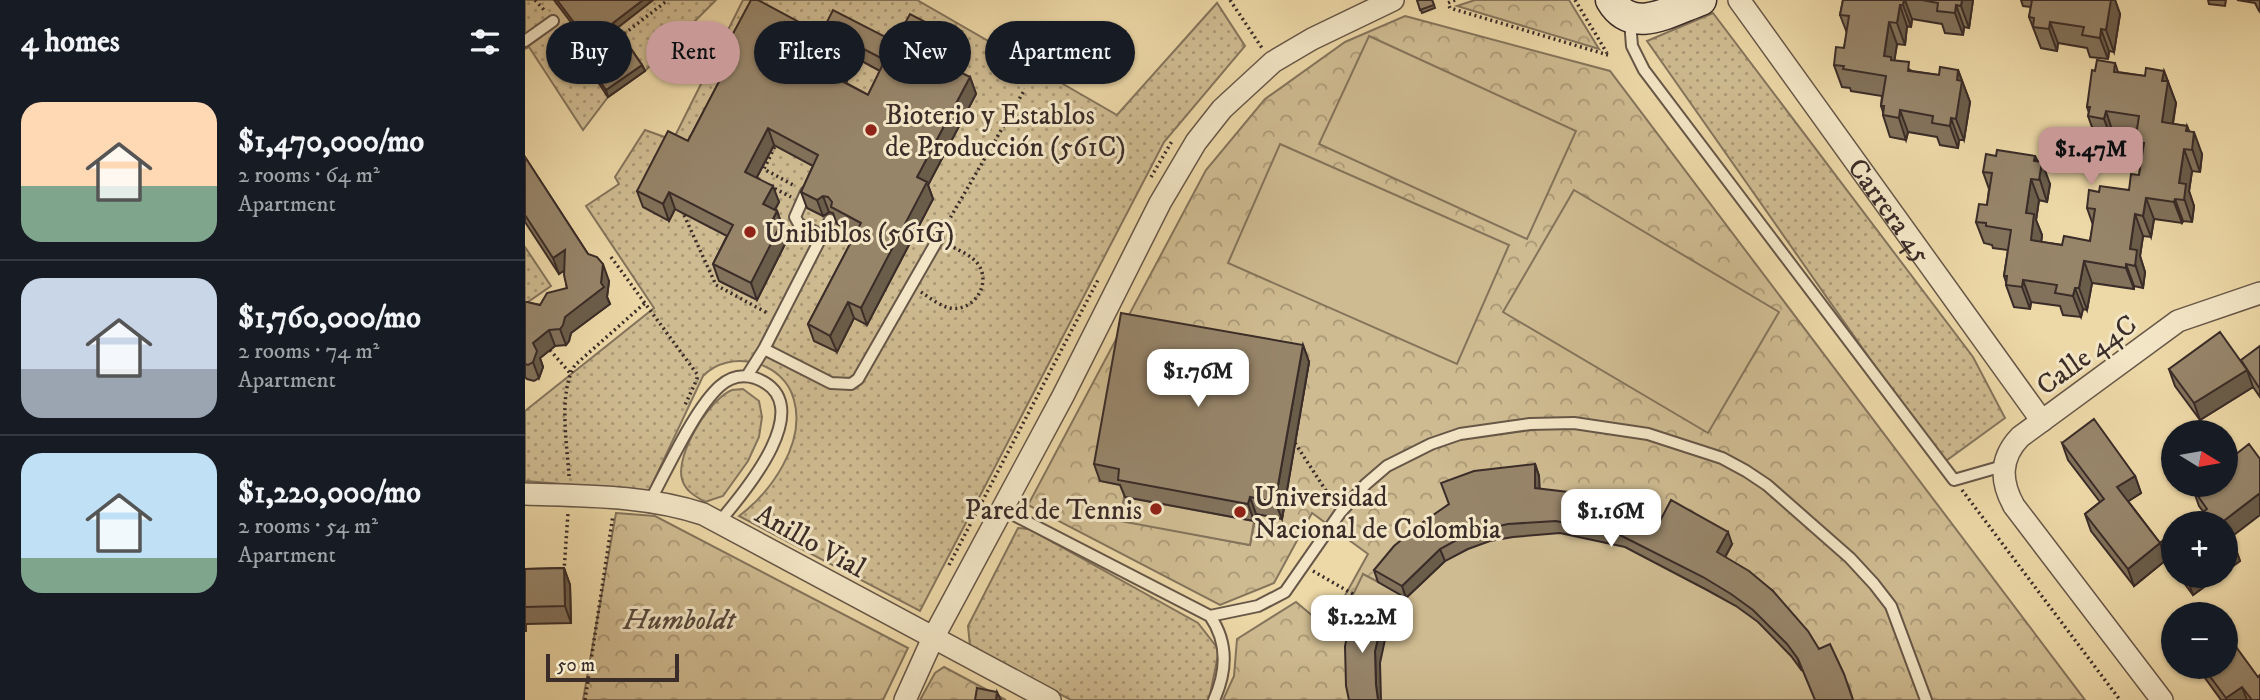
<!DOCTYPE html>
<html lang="en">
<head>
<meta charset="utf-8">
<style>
	:root { --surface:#171b24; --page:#20242c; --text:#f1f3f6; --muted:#9ea1a6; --line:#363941; --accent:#c59692 }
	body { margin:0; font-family:"IM FELL DW Pica",serif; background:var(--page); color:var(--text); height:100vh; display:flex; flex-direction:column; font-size:26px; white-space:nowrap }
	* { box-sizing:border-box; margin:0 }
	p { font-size:23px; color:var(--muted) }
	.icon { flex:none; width:38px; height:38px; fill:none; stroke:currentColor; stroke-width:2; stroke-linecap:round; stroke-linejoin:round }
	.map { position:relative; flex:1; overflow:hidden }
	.sheet { display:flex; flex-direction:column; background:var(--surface); width:525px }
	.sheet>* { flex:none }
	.banner { position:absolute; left:21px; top:21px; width:665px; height:63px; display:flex; gap:14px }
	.needle { width:46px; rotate:101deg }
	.controls { position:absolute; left:1636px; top:420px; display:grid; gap:14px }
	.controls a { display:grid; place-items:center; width:77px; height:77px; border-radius:50%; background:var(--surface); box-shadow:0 2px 5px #0004; font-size:35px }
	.scale { position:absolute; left:21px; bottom:18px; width:133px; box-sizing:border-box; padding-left:7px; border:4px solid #3a2c28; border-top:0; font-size:19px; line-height:24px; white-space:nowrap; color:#3a2c28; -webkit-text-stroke:5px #f3e6c6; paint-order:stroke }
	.price { position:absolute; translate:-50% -60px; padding:0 16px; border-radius:14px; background:#fff; color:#222; font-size:23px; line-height:46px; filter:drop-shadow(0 2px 4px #0008) }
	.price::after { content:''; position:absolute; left:50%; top:42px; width:21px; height:16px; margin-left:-10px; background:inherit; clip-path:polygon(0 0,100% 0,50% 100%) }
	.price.selected { background:var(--accent); color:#111 }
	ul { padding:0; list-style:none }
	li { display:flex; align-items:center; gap:21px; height:175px; padding:0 21px }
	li+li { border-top:2px solid var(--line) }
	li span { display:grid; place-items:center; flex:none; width:196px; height:140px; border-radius:21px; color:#555 }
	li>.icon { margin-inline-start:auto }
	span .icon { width:84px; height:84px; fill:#fffc; stroke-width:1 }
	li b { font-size:30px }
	h2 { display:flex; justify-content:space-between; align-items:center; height:84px; padding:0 21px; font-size:30px }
	.chip { padding:0 24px; border-radius:32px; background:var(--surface); box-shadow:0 2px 5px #0004; font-size:24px; line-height:63px }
	.chip.selected { background:var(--accent); color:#111 }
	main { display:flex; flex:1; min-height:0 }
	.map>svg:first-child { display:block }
	.grass { fill:url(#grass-dots); stroke:#84745c; stroke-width:2 }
	.park { fill:url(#park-crowns); stroke:#84745c; stroke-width:2; fill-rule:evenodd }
	.pitch { fill:#cfbb91; stroke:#84745c; stroke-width:2 }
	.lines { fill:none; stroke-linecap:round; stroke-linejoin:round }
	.lane-casing { stroke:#675748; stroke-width:14 }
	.street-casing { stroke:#675748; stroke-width:24 }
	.secondary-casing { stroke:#3a2c28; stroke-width:33 }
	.path { stroke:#3a2c28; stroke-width:3.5; stroke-dasharray:2 3.5; stroke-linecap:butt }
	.lane { stroke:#f3e6c6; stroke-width:10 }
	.street { stroke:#f3e6c6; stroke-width:21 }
	.secondary { stroke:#f3e6c6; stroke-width:30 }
	.wall { fill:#82725b; stroke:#3a2c28; stroke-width:2; fill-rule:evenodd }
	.shaded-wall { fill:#6a5d4a; stroke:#3a2c28; stroke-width:2 }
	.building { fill:#97856a; stroke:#3a2c28; stroke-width:2; fill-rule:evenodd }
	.poi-dot { fill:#8f2418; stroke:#f3e6c6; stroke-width:2.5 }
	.labels { text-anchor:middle; stroke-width:6; stroke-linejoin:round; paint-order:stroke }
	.poi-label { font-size:28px; fill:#3a2c28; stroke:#f3e6c6; text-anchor:start }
	.street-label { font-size:28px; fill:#3a2c28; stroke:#f3e6c6 }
	.park-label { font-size:28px; font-style:italic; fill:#58493d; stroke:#f3e6c6 }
</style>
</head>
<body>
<main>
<section class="sheet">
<h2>4 homes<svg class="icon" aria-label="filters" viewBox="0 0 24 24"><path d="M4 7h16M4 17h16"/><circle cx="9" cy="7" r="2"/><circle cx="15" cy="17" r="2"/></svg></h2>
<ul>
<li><span style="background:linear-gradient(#ffd9b3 60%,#7fa58c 0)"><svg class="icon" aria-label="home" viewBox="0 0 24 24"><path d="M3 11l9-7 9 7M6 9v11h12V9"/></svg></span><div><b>$1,470,000/mo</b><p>2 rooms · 64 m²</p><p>Apartment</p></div></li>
<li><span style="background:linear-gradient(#c9d6e8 65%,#9aa5b1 0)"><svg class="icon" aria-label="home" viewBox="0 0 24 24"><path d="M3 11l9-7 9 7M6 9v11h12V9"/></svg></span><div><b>$1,760,000/mo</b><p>2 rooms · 74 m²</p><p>Apartment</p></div></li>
<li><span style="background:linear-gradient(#bfe0f5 75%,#7fa58c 0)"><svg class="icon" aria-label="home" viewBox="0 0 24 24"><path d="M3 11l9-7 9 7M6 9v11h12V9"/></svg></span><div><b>$1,220,000/mo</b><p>2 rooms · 54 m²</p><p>Apartment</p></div></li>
</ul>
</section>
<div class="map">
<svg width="1735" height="700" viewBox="0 0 1735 700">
	<defs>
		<pattern id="grass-dots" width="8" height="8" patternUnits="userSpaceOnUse" patternTransform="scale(1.75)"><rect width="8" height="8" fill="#cfbb91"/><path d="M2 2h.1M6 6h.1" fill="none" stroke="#a99876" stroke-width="1.8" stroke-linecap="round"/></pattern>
		<pattern id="park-crowns" width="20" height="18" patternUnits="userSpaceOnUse" patternTransform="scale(1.75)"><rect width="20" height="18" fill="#cfbb91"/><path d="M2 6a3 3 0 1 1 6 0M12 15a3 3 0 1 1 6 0" fill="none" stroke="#a99876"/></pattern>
	</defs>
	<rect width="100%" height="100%" fill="#edd8a7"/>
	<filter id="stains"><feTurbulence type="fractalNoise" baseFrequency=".00286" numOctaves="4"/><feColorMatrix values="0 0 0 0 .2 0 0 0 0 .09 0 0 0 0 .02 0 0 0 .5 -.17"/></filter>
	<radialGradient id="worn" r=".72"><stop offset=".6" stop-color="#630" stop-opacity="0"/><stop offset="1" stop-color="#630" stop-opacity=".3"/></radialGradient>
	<!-- grass -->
	<path class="grass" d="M0,0H191L120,71L102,46L66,72L83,97L58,130L4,47L0,49Z
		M218,0H392L592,115L692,3L720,46L639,142L395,611L214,516C246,492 281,443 269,400C259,361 205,348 178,376L124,491L0,481V411L129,308L61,206L94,184L90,177L120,130L148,140Z
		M1188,13L1448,357L1480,418L1418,463L1122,41Z
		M0,247L26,286L0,304Z
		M218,389L234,401L237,417L234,437L223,461L198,496L180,502C170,496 160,491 157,479C150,455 184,399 207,390C210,389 214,390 218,389Z
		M493,528L504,529L673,623L694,650L684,700H546L445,646L443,626Z"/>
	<!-- park -->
	<path class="park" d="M950,0H1044L1074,49L932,6Z
		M880,16L1085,71L1560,700H1328L1324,686L1299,661L1139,534L1015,501L1014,477L929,516L853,582L838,574L826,700H698L709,676L712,639L771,602L802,628L843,554L787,513L749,583L695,605L503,505L681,170L740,99L820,42ZM784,362L757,518L731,514L725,545L595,520L601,486L576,481Z
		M91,513L130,516L383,648L358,700H58Z
		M419,667L481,700H395L410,673Z"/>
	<!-- pitch -->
	<path class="pitch" d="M844,36L1051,131L1002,239L794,144Z
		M755,144L984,245L932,364L703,263Z
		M1049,190L1254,312L1183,433L978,312Z
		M1014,476L1015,501L1207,544L1197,564L1328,700H826L834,619L820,611L838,574L853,582L928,516L921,495L981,479Z
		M600,497L729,521L725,545L595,521Z"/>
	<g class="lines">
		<defs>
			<path id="lane" d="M1105,21L1107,46L1119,70L1429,480L1478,466
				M0,41L28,21
				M281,192L270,217L274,224L297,235
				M239,349L306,383L326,384L333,379L413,239
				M222,376L239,349L305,220
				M125,501C142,470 170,408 195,386C205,377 217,374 230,378C297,402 218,494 195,521
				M477,509L685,616L733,606L760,592L815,513L841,484L862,466L906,444L935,434L1005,424L1049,423L1123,434L1197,458L1221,471L1242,485L1325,558L1349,584L1366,606L1401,700
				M685,616C703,642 702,671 689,700"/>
			<g id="street">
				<path id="s1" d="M1214,0L1517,421"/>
				<path d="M0,494C59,496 121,495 178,514L525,700"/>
				<path d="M380,700L408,638L538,396L635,203L671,142L697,109L748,62L787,39L868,0"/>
				<path d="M1637,700L1489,506C1475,481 1475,458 1495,437L1653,321L1735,293"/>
			</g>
			<path id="secondary" d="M1086,0C1107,36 1145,11 1176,0"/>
		</defs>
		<!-- lane casing -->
		<use href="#lane" class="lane-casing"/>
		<!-- street casing -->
		<use href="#street" class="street-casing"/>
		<!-- secondary casing -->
		<use href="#secondary" class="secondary-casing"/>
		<!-- path -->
		<path class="path" d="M10,0L20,11
			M705,0L737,48
			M930,0L923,3L925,8L1083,55
			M1050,0L1082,53
			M36,30L63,61L75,53
			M95,37L143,0
			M252,142L239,169L270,186
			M626,177L647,141
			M245,186L266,197
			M161,210L159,215L191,285L244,314
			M420,227L500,89
			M86,257L172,374V379L159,407
			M396,292C405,298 415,306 425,308C449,312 467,284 453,264C446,255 435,251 426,246
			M25,350L45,373
			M770,443L809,503
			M44,476C42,443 33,393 50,365L120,303
			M1437,490L1595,700
			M424,565L573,280
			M39,571L43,513
			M788,571L828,594
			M60,700L88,515"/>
		<!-- lane -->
		<use href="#lane" class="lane"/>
		<!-- street -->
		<use href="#street" class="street"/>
		<!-- secondary -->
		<use href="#secondary" class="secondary"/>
	</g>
	<!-- wall -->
	<path class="wall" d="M29,0H128L92,28L117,65L120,71L83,97L66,71L64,65L73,58Z
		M892,0H907L910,8L897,13Z
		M1318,0H1448L1444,28L1439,27L1438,35L1420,33L1417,24L1387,19L1386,27L1382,26L1380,45L1372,44L1369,60L1387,71L1414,75L1433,70L1445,102L1439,140H1434L1433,148L1415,145L1412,137L1383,132L1381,140L1365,137L1358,115V112L1356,106L1357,96L1326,91L1325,88L1317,87L1309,65L1319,48L1322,33L1315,15Z
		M1496,0H1590L1595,14L1589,52L1584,51L1583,59L1565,57L1562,48L1533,43L1532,51L1516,48L1504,17L1506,7L1498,6Z
		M1683,0H1701L1700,6L1684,4Z
		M1712,0H1735V12L1734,11L1730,3Z
		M410,27L416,44L400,73L415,81L445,77L451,94L403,185L408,199L342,325L329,318L312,352L289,341L283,324L331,233L312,224L308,213L304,212L298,216L282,208L276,192L288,166L249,145L232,177L254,202L250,210L252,211L262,240L232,300L194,281L188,264L202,236L150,209L144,221L118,207L112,191L163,141L194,82L189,69L296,34L370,42ZM333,59L355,71L343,95L321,83Z
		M1590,63L1593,72L1620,76L1639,71L1651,103L1648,124L1662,126L1664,131L1677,154L1675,172L1667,171L1664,191L1669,206L1667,222L1658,221L1657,223L1629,219L1626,237L1618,236L1615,256L1620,272L1618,288L1609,286V289L1567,283L1562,310L1558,309L1556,317L1538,315L1535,306L1506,302L1505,309L1489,307L1481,285V282L1479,276L1483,250L1468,248L1467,245L1459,243L1451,222L1462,205L1464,189L1458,172L1471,156H1510L1525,184L1522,202L1514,200L1511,220L1517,235L1516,242L1537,245L1565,241L1568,225L1562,208L1574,192L1604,190L1614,175L1617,159L1610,142L1611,136L1588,133L1587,140L1571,138L1563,116L1564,113L1562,107L1570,71Z
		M0,157L63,254L84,281L82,297L85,304L46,333L44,341L41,345L30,346L15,358L18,367L14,378L9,381L2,379L0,377V302L15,305L42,288L39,270L34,274L0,222Z
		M778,345L784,362L757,519L731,514L729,521L600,497L595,485L575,481L569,464Z
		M1735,346V397L1728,387L1675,420L1650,386L1644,369L1716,362Z
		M1537,443L1610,476L1616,493L1603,501L1635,543L1648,533V569L1641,560L1609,586L1566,531L1560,514L1575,502L1543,460Z
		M1010,464L1014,476V489L1135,521L1207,544L1200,557L1248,591L1277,671L1266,656L1233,622L1211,606L1182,590L1100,547L1035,533L988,537L965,541L943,549L920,561L881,598L853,582L849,570L924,504Z
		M1668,489L1709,544L1715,561L1674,506Z
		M39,568L45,585L46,623L1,624V631H0V569Z
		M1654,576H1694L1668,595Z
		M1672,667H1701L1733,677L1735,700H1696Z"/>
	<!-- shaded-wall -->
	<path class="shaded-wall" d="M118,0H128L91,29L88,23Z
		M1379,0H1380L1387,19L1386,27L1378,5Z
		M1437,0H1448L1444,28L1436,6Z
		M1585,0H1590L1595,14L1589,52L1581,30Z
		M1375,5L1382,26L1380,45L1372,23Z
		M1431,5L1439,27L1438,35L1430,13Z
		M1364,22L1372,44L1369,64L1359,56Z
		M1525,22L1533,43L1532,51L1524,29Z
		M410,27L416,44L395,84L389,67Z
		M1576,29L1584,51L1583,59L1575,38Z
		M327,43L333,59L315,94L309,77Z
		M117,65L120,71L83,97L81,90Z
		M1433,70L1445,102L1439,140L1431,119L1432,80Z
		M1639,71L1651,103L1644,144L1637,122V81Z
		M445,77L451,94L403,185L408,199L342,325L336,308L392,177Z
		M1375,110L1383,132L1381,140L1374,118Z
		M1581,111L1588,133L1587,140L1579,119Z
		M1426,118L1434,140L1433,148L1425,126Z
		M1662,126L1668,142L1669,132L1677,154L1675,172L1661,131Z
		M243,128L249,145L226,188L220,172Z
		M1659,149L1667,171L1664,191L1669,206L1667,222L1654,183Z
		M1510,156L1515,172L1517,162L1525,184L1522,202L1509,161Z
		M1506,179L1514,200L1511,220L1517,235L1514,262L1506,240L1501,213Z
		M248,186L254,202L244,220L238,204Z
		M144,192L150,209L144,221L138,204Z
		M298,196L304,212L298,216L292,200Z
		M1621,198L1629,219L1626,237L1618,216Z
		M1650,199L1658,221L1657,223L1649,202Z
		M252,211L262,240L232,300L226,283L248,219Z
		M1610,214L1618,236L1615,256L1620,272L1618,288L1605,249Z
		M40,250L46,266L34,274L28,258Z
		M1559,261L1567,283L1562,310L1554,288Z
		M78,264L84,281L82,297L85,304L46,333L44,341L41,345L35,329L40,317L76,283Z
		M1601,264L1609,286V289L1601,268Z
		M1498,280L1506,302L1505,309L1497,287Z
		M1550,288L1558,309L1556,317L1548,296Z
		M323,302L329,318L312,352L305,336Z
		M24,330L30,346L15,358L18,367L14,378L8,362V343Z
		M778,345L784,362L757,519L750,502Z
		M1722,370L1728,387L1675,420L1669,403Z
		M1010,464L1014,476L1015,501L1010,488Z
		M1610,476L1616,493L1599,504L1592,487Z
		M1735,493V515L1701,541V523H1696Z
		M725,497L731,514L729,521L723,504Z
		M1203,532L1207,544L1196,564L1192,552Z
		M1635,543L1641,560L1609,586L1603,569Z
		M1709,544L1715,561L1701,571V550Z
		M915,549L920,561L881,598L877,586Z
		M39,568L45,585L46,623L40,606Z
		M1665,576H1694L1668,595L1662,578Z
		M858,618L862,630L855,663L856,700H853L851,685L850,651Z
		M1717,687L1722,700H1702L1701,698Z
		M472,692L476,700H471Z"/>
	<!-- building -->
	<path class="building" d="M32,0H118L88,23L117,65L81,90L64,65L75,57Z
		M226,0H233L296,34L308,10L370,42L385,14L410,27L389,67L415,81L423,66L445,77L392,177L402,182L336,308L323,302L305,336L283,324L336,223L306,207L307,202L303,197L298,196L292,200L276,192L293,155L243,128L220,172L248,186L238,204L252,211L248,219L256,224L226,283L188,264L208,225L144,192L138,204L112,191L143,131L163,141L198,74L189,69ZM327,43L360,60L343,95L309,77Z
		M892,0H907L909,5L895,10Z
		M1318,0H1379L1378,5H1375L1372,23L1364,22L1359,56L1366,57V60L1384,62L1383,71L1414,75L1415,67L1433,70L1432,80L1437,81L1431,119L1426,118L1425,126L1407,123L1408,116L1375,110L1374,118L1358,115L1359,106H1356L1361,76L1318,69L1319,66L1309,65L1311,47L1319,48L1324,16L1315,15Z
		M1397,0H1437L1436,6L1431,5L1430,13L1412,11L1413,3Z
		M1507,0H1586L1581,30L1576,29L1575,38L1557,35L1559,27L1525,22L1524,29L1508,27L1509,18L1504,17Z
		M1572,60L1590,63L1589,72L1620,76L1621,68L1639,71L1637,81H1643L1637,122L1662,126L1661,131L1669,132L1667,150L1659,149L1654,183L1661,184L1659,200L1650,199L1649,202L1621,198L1618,216L1610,214L1605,249L1612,250L1610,266L1601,264V268L1559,261L1554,288H1550L1548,296L1530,293L1532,285L1498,280L1497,287L1481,285L1482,276H1479L1486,230L1461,226V223L1451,222L1454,204L1462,205L1467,173L1458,172L1461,154L1471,156L1472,150L1510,156L1509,161L1517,162L1514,180L1506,179L1501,213L1509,214L1506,240L1537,245L1539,236L1565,241L1570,209L1562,208L1564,190L1574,192L1575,186L1604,190L1606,174L1614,175L1619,143L1610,142L1614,116L1581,111L1579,119L1563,116L1565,107H1562L1567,70L1570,71Z
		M0,157L63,254L72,257L78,264L76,283L79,287L40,317L38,325L35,329L24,330L8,343L12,351L8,362L3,365L0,364V302H2L15,305L22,293L42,288L39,275L40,250L28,258L0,215Z
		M596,313L778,345L750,502L725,497L723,504L593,480L594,469L569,464Z
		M1695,332L1722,370L1669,403L1644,369Z
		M1735,346V389L1716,360Z
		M1569,419L1610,476L1592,487L1635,543L1603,569L1560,514L1579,499L1537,443Z
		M1724,444L1735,459V493L1696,523H1662L1682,509L1668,489L1674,485H1701V462Z
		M1010,464V488L1069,495L1104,507L1135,521L1146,500L1203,532L1192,552L1224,571L1248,591L1283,631L1294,649L1305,644L1319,674L1328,700H1290L1273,659L1262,644L1228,610L1206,594L1178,577L1095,535L1031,521L983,524L961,529L939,536L915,549L877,586L849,570L869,546L898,522L924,504L916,483L949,471Z
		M1648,533V560L1635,543Z
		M1701,534L1709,544L1701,550Z
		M39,568L40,606L0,607V569Z
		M829,606L858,618L850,651L851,685L853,700H824L821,686L820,646Z
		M1701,633L1733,677L1735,675V700H1727L1717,687L1701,698L1678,667H1701Z
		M452,688L472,692L471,700H450Z"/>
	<!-- markers -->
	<g class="poi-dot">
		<circle cx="346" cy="130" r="7"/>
		<circle cx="225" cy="232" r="7"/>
		<circle cx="631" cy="509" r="7"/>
		<circle cx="715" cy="512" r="7"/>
	</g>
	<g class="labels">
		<!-- poi labels -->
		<g class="poi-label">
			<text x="360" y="124">Bioterio y Establos<tspan x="360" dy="32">de Producción (561C)</tspan></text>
			<text x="239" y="242">Unibiblos (561G)</text>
			<text x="729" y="506">Universidad<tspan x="729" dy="32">Nacional de Colombia</tspan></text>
			<text x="617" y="519" text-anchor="end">Pared de Tennis</text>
		</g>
		<!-- street labels -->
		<g class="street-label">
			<text dy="10" stroke="none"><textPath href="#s1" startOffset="259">Carrera 45</textPath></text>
			<text transform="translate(1561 354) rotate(-36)" y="10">Calle 44C</text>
			<text transform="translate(286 540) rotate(29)" y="10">Anillo Vial</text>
		</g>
		<!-- park labels -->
		<g class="park-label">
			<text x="154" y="629">Humboldt</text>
		</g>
	</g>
	<rect width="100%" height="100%" filter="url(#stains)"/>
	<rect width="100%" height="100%" fill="url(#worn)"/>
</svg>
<div class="controls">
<a><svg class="needle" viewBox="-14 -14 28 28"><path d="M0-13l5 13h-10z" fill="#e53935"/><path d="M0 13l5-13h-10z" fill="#9ea1a6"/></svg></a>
<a>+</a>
<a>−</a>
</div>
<div class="scale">50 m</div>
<b class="price selected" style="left:1566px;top:187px">$1.47M</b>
<b class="price" style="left:673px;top:409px">$1.76M</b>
<b class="price" style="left:1086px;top:549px">$1.16M</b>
<b class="price" style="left:837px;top:655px">$1.22M</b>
<div class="banner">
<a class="chip">Buy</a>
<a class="chip selected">Rent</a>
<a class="chip">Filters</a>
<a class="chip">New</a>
<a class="chip">Apartment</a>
</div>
</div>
</main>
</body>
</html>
